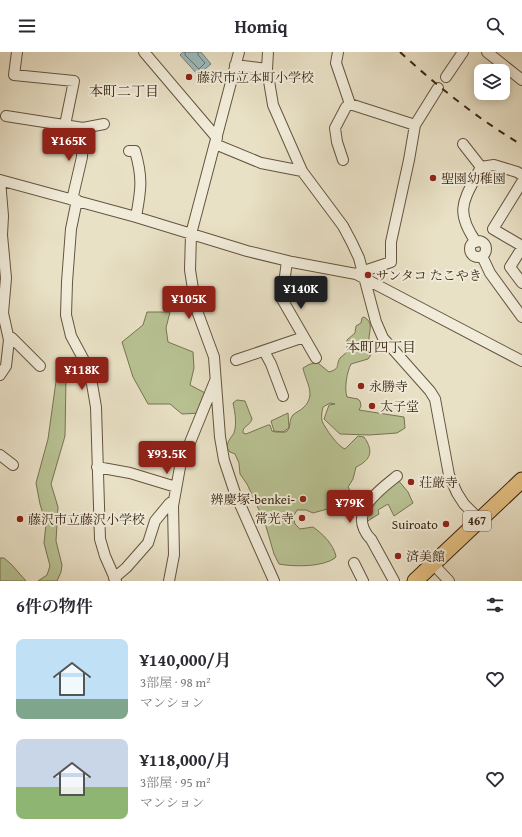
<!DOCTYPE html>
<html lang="ja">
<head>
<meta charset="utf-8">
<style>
	:root { --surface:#fff; --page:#f2f2f3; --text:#2b2b33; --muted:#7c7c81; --accent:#8f2418 }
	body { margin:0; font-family:"Gentium Book Plus","Noto Serif JP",serif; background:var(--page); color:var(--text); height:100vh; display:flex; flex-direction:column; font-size:15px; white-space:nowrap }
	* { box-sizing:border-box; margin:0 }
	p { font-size:13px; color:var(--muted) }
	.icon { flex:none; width:22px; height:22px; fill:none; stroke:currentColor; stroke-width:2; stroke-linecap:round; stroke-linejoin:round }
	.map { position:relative; height:529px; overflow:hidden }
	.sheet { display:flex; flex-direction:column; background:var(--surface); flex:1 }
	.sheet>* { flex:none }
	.fabs { position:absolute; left:474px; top:12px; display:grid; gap:8px }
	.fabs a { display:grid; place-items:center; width:36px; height:36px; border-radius:8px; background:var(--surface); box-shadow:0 2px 10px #0003; font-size:20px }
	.price { position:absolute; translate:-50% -34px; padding:0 9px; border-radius:4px; background:var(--accent); color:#fff; font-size:13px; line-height:26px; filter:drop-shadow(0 1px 2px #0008) }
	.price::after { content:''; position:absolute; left:50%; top:24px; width:12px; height:9px; margin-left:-6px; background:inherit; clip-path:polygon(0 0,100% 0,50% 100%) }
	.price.selected { background:#222; color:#fff }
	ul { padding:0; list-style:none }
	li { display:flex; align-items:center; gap:12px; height:100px; padding:0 16px }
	li span { display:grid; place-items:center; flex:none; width:112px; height:80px; border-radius:8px; color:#555 }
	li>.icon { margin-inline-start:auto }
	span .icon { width:48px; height:48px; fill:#fffc; stroke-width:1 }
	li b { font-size:17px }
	h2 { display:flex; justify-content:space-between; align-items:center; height:48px; padding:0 16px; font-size:17px }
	header { display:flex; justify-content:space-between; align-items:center; height:52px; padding:0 16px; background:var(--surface); font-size:18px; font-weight:700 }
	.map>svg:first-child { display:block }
	.green { fill:#b8c293; stroke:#787452 }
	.water { fill:#9bbbbe; stroke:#747f79 }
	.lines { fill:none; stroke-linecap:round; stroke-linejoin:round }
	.shore { stroke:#6a7068; stroke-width:1 }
	.minor-casing { stroke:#65543f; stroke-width:12 }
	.highway-casing { stroke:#392512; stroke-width:17 }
	.minor { stroke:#f1ecda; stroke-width:10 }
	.highway { stroke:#e4c083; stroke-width:15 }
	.rail { stroke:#392512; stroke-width:2; stroke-dasharray:7 7; stroke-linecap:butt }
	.poi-dot { fill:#8f2418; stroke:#f1ecda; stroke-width:1.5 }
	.labels { text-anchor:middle; stroke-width:4; stroke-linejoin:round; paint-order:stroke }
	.shield { fill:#f1ecda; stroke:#70614e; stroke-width:1 }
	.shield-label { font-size:12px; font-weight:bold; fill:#392512 }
	.poi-label { font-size:13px; fill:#392512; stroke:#f1ecda; text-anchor:start }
	.neighbourhood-label { font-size:14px; fill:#392512; stroke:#f1ecda }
</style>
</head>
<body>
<header><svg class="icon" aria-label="menu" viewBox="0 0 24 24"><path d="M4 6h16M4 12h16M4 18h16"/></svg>Homiq<svg class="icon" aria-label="search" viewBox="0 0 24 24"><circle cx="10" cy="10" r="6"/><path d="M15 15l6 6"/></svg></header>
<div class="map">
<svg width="522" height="529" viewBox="0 0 522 529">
	<rect width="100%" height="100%" fill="#e9e1c6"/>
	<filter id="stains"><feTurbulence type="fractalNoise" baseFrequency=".005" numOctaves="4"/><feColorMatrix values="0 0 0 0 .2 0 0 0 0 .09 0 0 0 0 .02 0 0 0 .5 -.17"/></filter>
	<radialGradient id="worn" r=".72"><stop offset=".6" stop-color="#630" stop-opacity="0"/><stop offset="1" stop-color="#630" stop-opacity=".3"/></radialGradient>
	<!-- green -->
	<path class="green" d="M147,260H170L166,276L168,290L193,300L194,316L190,333L207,342L202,361L182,362L170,352H148L133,325L122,290L143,273Z
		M364,265C373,270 370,277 369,285C369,293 374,301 368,307L351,312C347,320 344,336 347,345L358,347L360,349L361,354L359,358L404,365L405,376L397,381L369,383L340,382L324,367L329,353L335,352L330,351L323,355C322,360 321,364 322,369C325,376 338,395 345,397L358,384L364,385C374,399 371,408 356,415L353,427L348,435L352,442V445L341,456L336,457L331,456L313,461L306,458H297L293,465L295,472L300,477L313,475C323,482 333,492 336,504L335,506C323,515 294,515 279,512L274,502L265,471L247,432L240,422L239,411L235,402L230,400L227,396C227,389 231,386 234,381C237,372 235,360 233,351L237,348L245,349L252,367C250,374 242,374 243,381L246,382L268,373H270L272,379L275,380H286C292,375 288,369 293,363C296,360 300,359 303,356C317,343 306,331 303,316L310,312L318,311L329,320C341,316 335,315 340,306L347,300V288L355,281L356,274L361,271L362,266Z
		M57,322L66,325L65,384L51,432L58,455L56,489L62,513L61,520L57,529H38L47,523L50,514L44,491L46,472L40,452L36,431L48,387Z
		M288,361L289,376L283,380L274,379L271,369Z
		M398,428L408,440L413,451L394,464L388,452L378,458L379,462L366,470L363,464L383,441Z
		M0,506H4L11,512L26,529H0Z"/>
	<!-- water -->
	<path class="water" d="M183,0H201L211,12L198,23L180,3Z"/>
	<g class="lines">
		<!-- shore -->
		<path class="shore" d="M185,0V3L199,17L205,11L198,3V0"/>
		<defs>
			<path id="minor" d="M17,0L14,23L74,29L65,73
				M144,0L217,86
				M239,0L191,182L190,218L196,256L214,305L220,385L224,408L235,441L274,529
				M268,0L267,17L273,53L302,119L343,174L352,191L359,206L376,270L383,286L430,339L435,347L449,423L457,441L464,452L479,467
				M338,0L336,11L350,52
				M487,0L522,28
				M235,13L267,17
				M446,25L463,0
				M6,64L83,76L104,72
				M215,92L261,111L302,119
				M463,92L481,115
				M129,99H135C143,126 141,138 136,165
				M343,108L337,90L335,76L346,55L350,52L415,73
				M481,115L494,113L517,120L522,123
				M0,128L136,165L247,199L292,210L356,222L522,309
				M522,130L493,177L522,194
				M72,148L82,105L83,76
				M77,148L71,177L67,230L66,263L71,284L86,312L92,332L96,355L100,487L105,504L116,529
				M470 197a8 8 0 1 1 16 0a8 8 0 1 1-16 0Z
				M476,190C453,157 465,147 481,115
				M522,196L510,215L522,231
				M482,204L490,221L522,265
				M287,209L282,247L316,306
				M358,221L391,210V190L409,108L415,73L438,36
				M9,288L12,286L40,314
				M264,299L271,312L283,344
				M236,308L304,285
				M0,323L6,314L9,288L3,261L6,226L2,183L3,164L0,128
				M0,403L13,413
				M97,415L130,421L176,435
				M354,511L363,529
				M433,512L449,529
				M114,526L126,516L148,491L155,469L169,452L174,448
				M169,529L174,503L173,454L180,415L215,329
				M394,529L371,487C367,484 366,481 364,477C354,456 382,436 397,424"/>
			<path id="highway" d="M415,529L522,428"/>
		</defs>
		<!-- minor casing -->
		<use href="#minor" class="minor-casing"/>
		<!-- highway casing -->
		<use href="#highway" class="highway-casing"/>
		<!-- minor -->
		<use href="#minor" class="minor"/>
		<!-- highway -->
		<use href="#highway" class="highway"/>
		<!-- rail -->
		<path class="rail" d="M400,0C437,34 478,67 522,93"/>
	</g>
	<!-- markers -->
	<g class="poi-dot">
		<circle cx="189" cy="25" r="4"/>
		<circle cx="433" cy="126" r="4"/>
		<circle cx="368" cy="223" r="4"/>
		<circle cx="361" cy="334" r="4"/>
		<circle cx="372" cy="354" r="4"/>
		<circle cx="411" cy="430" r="4"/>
		<circle cx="303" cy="447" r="4"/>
		<circle cx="302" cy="466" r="4"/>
		<circle cx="20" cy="467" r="4"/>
		<circle cx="446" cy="472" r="4"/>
		<circle cx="398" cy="504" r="4"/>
	</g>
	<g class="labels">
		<!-- shield labels -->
		<rect class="shield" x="463" y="459" width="28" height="20" rx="3"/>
		<g class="shield-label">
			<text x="477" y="473">467</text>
		</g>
		<!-- poi labels -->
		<g class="poi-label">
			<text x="197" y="30">藤沢市立本町小学校</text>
			<text x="441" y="131">聖園幼稚園</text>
			<text x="376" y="228">サンタコ たこやき</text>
			<text x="369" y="339">永勝寺</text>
			<text x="380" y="359">太子堂</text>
			<text x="419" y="435">荘厳寺</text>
			<text x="295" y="452" text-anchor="end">辨慶塚-benkei-</text>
			<text x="294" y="471" text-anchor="end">常光寺</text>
			<text x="28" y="472">藤沢市立藤沢小学校</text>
			<text x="438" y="477" text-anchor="end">Suiroato</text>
			<text x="406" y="509">済美館</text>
		</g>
		<!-- neighbourhood labels -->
		<g class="neighbourhood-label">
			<text x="124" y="44">本町二丁目</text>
			<text x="381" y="300">本町四丁目</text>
		</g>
	</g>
	<rect width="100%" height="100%" filter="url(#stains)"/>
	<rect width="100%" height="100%" fill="url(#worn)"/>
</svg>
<div class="fabs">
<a><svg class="icon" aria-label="layers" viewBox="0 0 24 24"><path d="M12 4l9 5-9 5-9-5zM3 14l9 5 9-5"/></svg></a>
</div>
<b class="price" style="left:69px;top:110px">¥165K</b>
<b class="price selected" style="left:301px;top:258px">¥140K</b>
<b class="price" style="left:189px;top:268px">¥105K</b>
<b class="price" style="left:82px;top:339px">¥118K</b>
<b class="price" style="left:167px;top:423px">¥93.5K</b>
<b class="price" style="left:350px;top:472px">¥79K</b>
</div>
<section class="sheet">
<h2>6件の物件<svg class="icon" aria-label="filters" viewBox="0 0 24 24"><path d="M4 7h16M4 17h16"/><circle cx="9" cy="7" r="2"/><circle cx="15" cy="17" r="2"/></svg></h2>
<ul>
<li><span style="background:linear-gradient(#bfe0f5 75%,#7fa58c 0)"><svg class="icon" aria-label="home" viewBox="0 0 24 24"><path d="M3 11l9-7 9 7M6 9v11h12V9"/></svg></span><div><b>¥140,000/月</b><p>3部屋 · 98 m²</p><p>マンション</p></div><svg class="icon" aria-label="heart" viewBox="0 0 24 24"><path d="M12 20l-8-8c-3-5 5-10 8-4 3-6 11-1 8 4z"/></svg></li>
<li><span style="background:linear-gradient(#c9d6e8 60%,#8fb573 0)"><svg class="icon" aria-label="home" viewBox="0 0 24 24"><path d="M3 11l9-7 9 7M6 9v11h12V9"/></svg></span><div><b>¥118,000/月</b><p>3部屋 · 95 m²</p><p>マンション</p></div><svg class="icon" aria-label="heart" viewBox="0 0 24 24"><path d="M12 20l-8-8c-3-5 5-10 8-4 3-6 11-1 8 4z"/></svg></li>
</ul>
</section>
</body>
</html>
